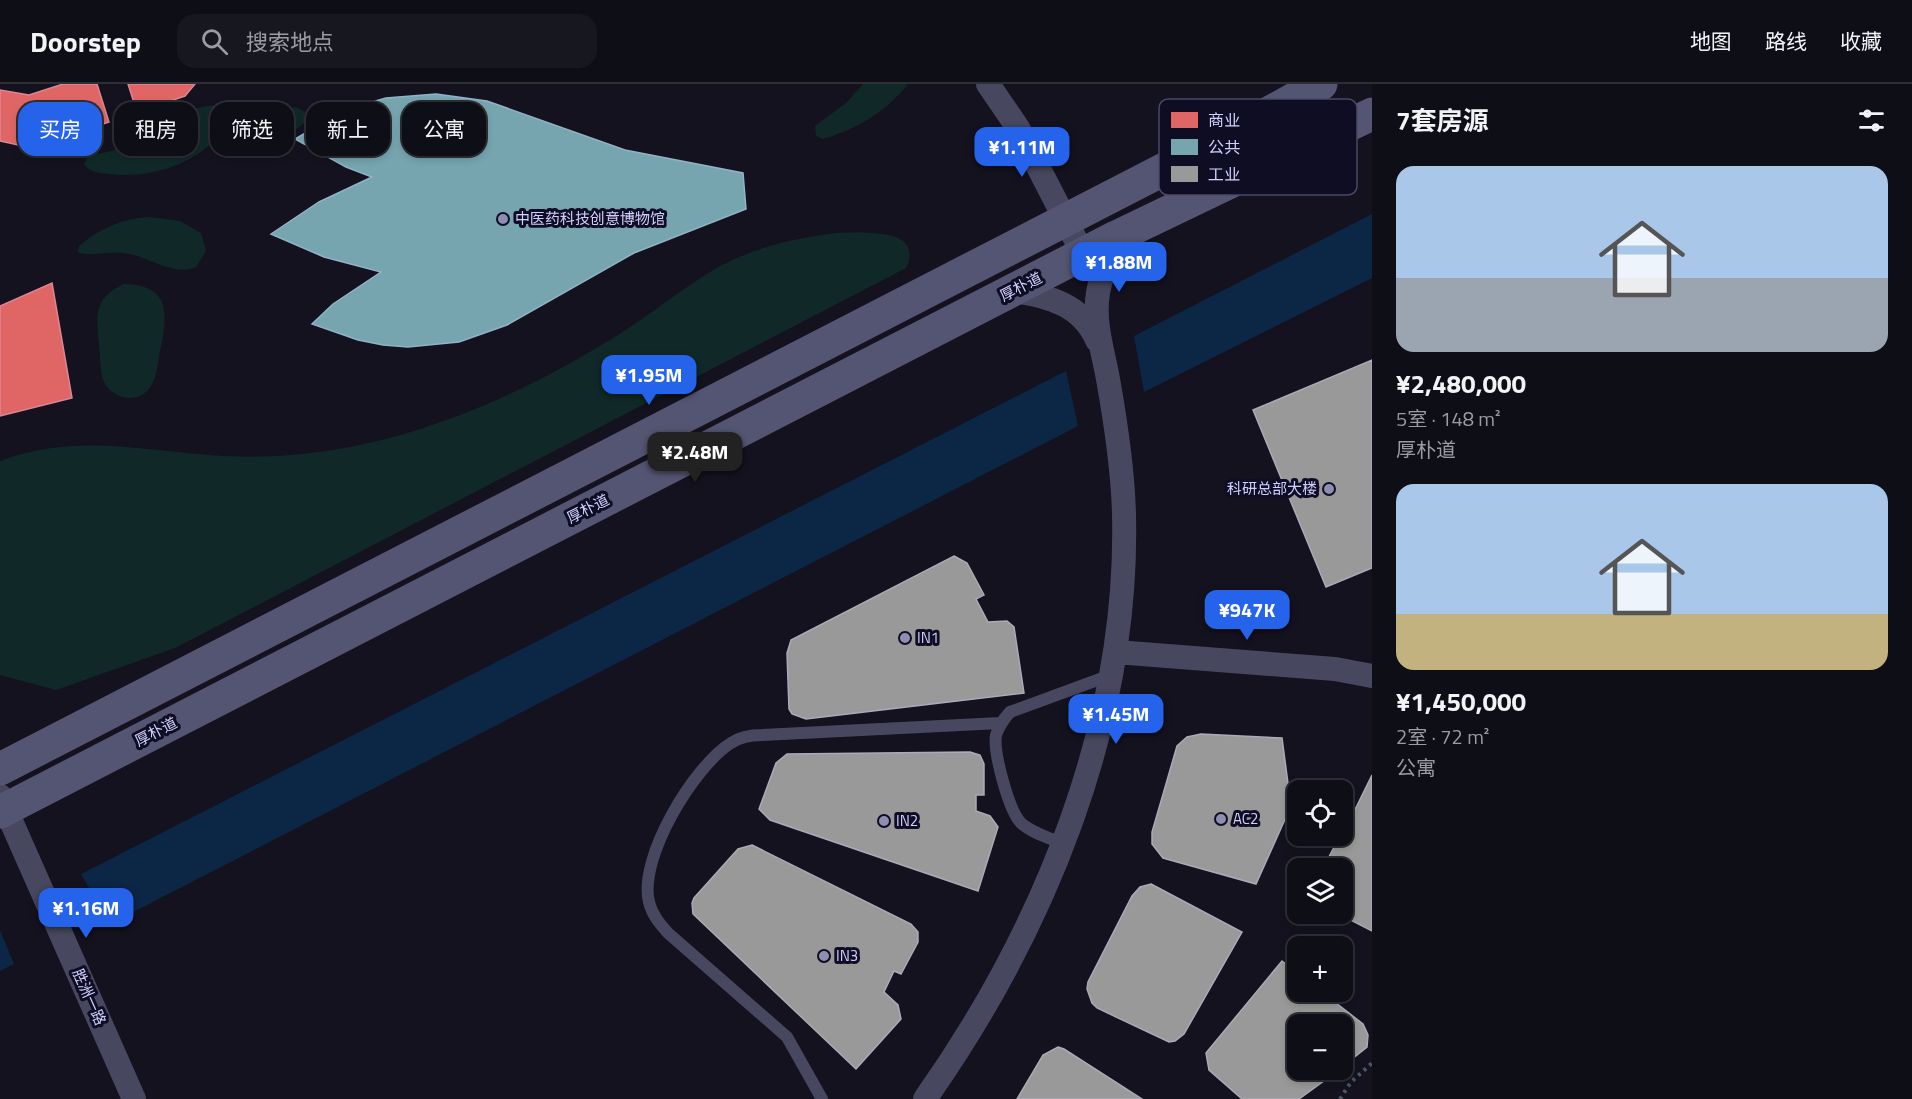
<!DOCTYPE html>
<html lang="zh">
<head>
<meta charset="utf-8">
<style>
	:root { --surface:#0e0e16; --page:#17171f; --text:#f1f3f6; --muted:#9b9ca1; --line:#2e2e35; --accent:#2563eb }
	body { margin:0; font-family:"Titillium Web","Noto Sans SC",sans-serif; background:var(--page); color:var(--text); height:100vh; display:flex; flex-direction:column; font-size:22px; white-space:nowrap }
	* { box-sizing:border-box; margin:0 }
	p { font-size:20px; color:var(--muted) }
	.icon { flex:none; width:33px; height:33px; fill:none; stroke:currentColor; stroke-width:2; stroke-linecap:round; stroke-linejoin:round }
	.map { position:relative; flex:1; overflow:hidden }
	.panel { display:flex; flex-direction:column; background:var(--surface); width:540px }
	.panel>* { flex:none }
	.top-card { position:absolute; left:18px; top:18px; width:570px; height:54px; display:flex; gap:12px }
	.controls { position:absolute; left:1287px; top:696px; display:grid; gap:12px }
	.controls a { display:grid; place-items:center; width:66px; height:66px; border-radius:12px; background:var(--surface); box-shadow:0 3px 9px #0003,0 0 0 2px var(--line); font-size:30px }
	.price { position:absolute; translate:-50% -51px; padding:0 14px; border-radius:12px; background:var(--accent); color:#fff; font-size:20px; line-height:39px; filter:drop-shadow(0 2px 3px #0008) }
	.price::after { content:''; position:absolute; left:50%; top:36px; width:18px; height:14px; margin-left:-9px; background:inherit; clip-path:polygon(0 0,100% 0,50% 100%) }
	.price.on { background:#222; color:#fff }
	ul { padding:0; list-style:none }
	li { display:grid; align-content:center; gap:12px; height:318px; padding:0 24px }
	li span { display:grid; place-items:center; height:186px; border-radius:18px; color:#555 }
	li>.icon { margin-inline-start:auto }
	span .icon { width:108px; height:108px; fill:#fffc; stroke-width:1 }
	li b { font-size:26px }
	h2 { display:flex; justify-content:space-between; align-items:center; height:72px; padding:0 24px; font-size:26px }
	.pill { padding:0 21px; border-radius:18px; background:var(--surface); box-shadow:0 3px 9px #0003,0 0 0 2px var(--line); font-size:21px; line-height:54px }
	.pill.on { background:var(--accent); color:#fff }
	header { display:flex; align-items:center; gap:36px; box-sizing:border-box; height:84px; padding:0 30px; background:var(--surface); border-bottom:2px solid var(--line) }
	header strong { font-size:28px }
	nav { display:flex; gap:33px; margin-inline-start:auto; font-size:21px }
	.search { width:420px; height:54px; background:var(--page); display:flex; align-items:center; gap:15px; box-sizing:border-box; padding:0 21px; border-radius:18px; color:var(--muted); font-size:22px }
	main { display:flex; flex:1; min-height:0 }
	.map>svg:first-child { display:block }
	.green { fill:#102928 }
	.water { fill:#0c2645 }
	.shops { fill:#e06666; stroke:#db8694; stroke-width:1.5 }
	.public { fill:#76a5af; stroke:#91b2c7; stroke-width:1.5 }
	.industry { fill:#999; stroke:#aaaab8; stroke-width:1.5 }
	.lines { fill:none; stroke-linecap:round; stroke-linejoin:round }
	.path { stroke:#485965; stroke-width:4; stroke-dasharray:3 4.5; stroke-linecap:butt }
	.service { stroke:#47485f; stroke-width:12 }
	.minor { stroke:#47485f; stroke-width:24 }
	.secondary { stroke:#545572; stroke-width:33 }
	.poi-dot { fill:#8e8eb0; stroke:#0f0d23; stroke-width:2 }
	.labels { text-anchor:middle; stroke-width:6; stroke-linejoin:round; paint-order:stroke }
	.poi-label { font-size:15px; fill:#d0d0ff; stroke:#0f0d23; text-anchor:start }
	.street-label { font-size:15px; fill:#d0d0ff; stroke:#0f0d23 }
	.key { fill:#0f0d23; stroke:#494865; stroke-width:1.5 }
	.key-label { font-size:16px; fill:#d0d0ff }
</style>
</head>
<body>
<header>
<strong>Doorstep</strong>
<div class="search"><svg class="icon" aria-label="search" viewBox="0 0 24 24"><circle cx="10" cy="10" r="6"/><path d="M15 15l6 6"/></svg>搜索地点</div>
<nav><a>地图</a><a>路线</a><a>收藏</a></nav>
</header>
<main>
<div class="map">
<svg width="1372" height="1015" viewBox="0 0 1372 1015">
	<rect width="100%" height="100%" fill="#13121e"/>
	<!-- green -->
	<path class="green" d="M863,0H908C886,28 857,45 823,55L816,52L815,42L846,19Z
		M217,21L226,27L227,43C199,79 154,95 109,90C100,89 89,88 84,80L89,70C144,69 162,24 217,21Z
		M296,23L305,28L306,36L303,40C290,50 258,75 241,70L239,64C253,41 269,26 296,23Z
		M149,133L180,137L201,149L206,167L196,183C173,193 149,172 124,169C112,167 85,173 78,168L79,162C100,144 122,135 149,133Z
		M836,149C858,149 926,142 906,184L175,564L56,606L0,591V377C79,348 144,368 224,372C278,375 334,368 386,355C464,335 541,298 610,256C641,237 669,215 699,195C740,167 787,155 836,149Z
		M124,200C171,201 168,230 160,267C158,278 157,293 151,302C138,323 107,314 102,292C100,282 100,271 99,260C96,230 94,214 124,200Z"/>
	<!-- water -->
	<path class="water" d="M1372,130V194L1144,308L1134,252Z
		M1066,287L1078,342L110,840L81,790Z
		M0,846L14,880L0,887Z"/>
	<!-- shops -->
	<path class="shops" d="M63,0H97L109,38L32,64L0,57V6L29,11Z
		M128,0H195L185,12L137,28Z
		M52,199L72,314L0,332V222Z"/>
	<!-- public -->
	<path class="public" d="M436,10L487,17L625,66L743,89L746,125L634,169L507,241L459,258L408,263L383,261L358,256L312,240L333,220L381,188L324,173L271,150L319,118L372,93L346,83L295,55L338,30L361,21L386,14Z"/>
	<!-- industry -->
	<path class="industry" d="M1372,276V484L1326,503L1253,326Z
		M1372,276V484L1326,503L1253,326Z
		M954,472L967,479L984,511L976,515L988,538L1007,537L1014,543L1024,609L806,635L792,630L789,625L787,569L791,556Z
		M1201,650L1282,654L1291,722L1256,800L1163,774L1152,760V748L1177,662L1187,653Z
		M970,668L980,671L984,680V711H976V727L990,732L998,743L978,807L770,736L759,725L776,679L787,670Z
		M1372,691V847L1339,830H1342V784H1323L1340,752H1342Z
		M752,761L911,840L918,848V858L901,890L894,887L884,908L898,921L901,935L856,985L693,830L692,819L694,814L738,765Z
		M1151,800L1242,848L1184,950L1175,957L1169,958L1097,924L1092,919L1087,905L1088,898L1132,812L1140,803Z
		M1282,877L1298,889V908H1322L1363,940L1368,951L1367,963L1342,983V940H1298V986H1339L1299,1015H1242L1209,986L1206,969Z
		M1058,963L1064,965L1142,1015H1017L1043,971Z"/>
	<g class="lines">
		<!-- path -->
		<path class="path" d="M1340,1015L1351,998L1372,979"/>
		<!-- service -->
		<path class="service" d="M1062,759C1049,754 1032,749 1021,739C1009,727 993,668 996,651C999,641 1004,635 1010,628L1111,591
			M822,1015L787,953L668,849C660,840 652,831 649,818C638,774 694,682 731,659C740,653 751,651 762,651L1000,639"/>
		<!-- minor -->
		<path class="minor" d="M988,0L1018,44L1083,170
			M1013,207C1049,212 1082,221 1097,256
			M1116,568L1335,585L1372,592
			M0,712L134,1015
			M925,1015C1044,846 1129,640 1124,431C1123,385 1116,340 1108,295C1103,267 1093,238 1098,209C1101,190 1110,171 1116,153"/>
		<!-- secondary -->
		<path class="secondary" d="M0,685L1213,60L1321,0
			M0,728L1116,153L1372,30"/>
	</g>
	<!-- markers -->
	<g class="poi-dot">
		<circle cx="503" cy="135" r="6"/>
		<circle cx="1329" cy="405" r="6"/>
		<circle cx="905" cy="554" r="6"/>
		<circle cx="1221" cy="735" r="6"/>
		<circle cx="884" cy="737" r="6"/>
		<circle cx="824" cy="872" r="6"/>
	</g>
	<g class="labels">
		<!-- poi labels -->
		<g class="poi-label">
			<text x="515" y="140">中医药科技创意博物馆</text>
			<text x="1317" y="410" text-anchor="end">科研总部大楼</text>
			<text x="917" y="559">IN1</text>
			<text x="1233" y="740">AC2</text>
			<text x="896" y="742">IN2</text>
			<text x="836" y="877">IN3</text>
		</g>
		<!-- street labels -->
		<g class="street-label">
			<text transform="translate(1021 203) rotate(-27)" y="5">厚朴道</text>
			<text transform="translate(588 425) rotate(-27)" y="5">厚朴道</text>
			<text transform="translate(156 648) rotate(-27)" y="5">厚朴道</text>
			<text transform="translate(89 913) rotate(66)" y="5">胜洲一路</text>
		</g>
	</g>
	<!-- legend -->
	<rect x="1159" y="15" width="198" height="96" rx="9" class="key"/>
	<rect x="1171" y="28" width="27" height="16" fill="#e06666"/>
	<rect x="1171" y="55" width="27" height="16" fill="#76a5af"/>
	<rect x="1171" y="82" width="27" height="16" fill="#999"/>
	<g class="key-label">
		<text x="1208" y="42">商业</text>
		<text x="1208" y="69">公共</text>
		<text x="1208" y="96">工业</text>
	</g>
</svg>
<div class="controls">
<a><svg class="icon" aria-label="locate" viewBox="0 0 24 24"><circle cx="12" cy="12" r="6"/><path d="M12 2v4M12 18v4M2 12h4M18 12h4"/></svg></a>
<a><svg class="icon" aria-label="layers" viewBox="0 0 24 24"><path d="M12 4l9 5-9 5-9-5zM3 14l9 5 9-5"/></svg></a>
<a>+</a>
<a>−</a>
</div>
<b class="price" style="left:1022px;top:94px">¥1.11M</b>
<b class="price" style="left:1119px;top:209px">¥1.88M</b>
<b class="price" style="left:649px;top:322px">¥1.95M</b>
<b class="price on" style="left:695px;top:399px">¥2.48M</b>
<b class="price" style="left:1247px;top:557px">¥947K</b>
<b class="price" style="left:1116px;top:661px">¥1.45M</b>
<b class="price" style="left:86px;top:855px">¥1.16M</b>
<div class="top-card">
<a class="pill on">买房</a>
<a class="pill">租房</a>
<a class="pill">筛选</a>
<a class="pill">新上</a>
<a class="pill">公寓</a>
</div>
</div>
<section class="panel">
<h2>7套房源<svg class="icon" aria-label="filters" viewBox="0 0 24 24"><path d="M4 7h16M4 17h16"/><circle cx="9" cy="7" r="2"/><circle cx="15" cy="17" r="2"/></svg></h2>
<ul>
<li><span style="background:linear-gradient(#a9c7e8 60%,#9aa5b1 0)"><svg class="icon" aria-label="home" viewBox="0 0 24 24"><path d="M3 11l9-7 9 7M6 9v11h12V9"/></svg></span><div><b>¥2,480,000</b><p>5室 · 148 m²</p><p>厚朴道</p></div></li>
<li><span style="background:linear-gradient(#a9c7e8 70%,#c2b280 0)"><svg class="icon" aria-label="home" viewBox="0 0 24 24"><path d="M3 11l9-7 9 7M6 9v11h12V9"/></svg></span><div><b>¥1,450,000</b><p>2室 · 72 m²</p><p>公寓</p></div></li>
</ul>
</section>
</main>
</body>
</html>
